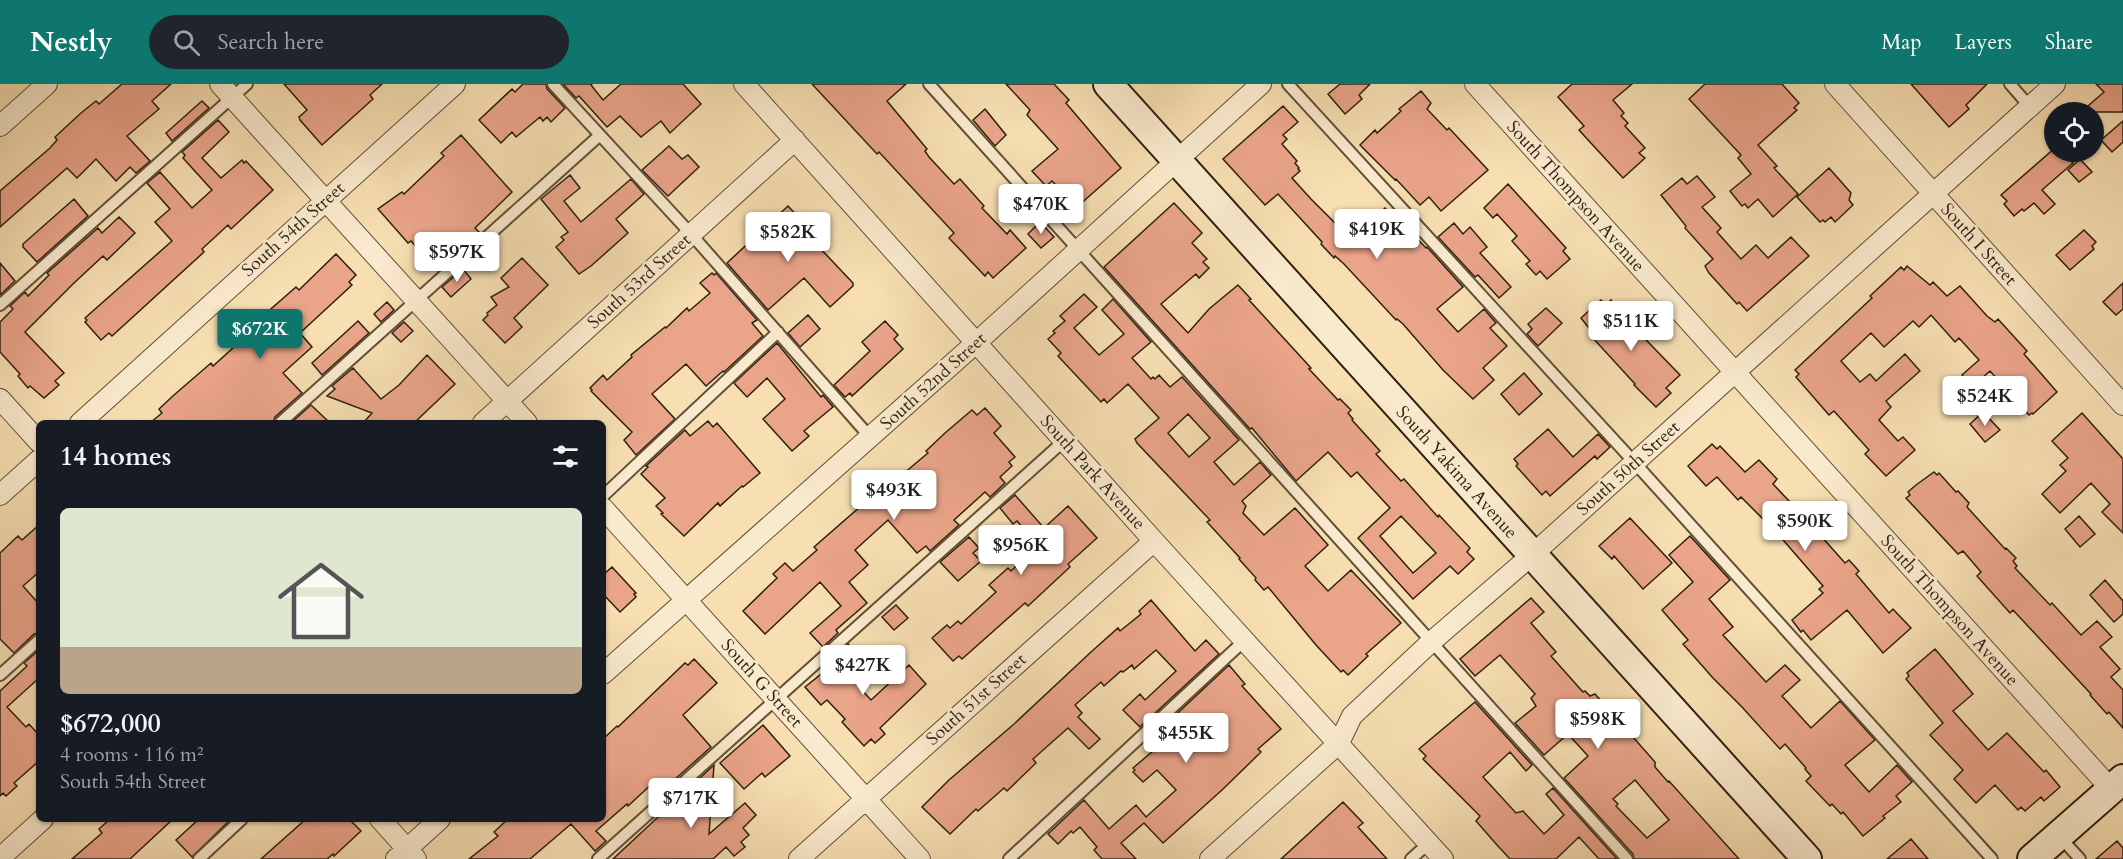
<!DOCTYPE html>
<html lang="en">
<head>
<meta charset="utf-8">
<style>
	:root { --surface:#171b24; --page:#20242c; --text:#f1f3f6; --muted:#9ea1a6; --line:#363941; --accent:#0f766e }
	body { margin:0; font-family:Cardo,serif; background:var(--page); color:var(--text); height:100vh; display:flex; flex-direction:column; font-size:22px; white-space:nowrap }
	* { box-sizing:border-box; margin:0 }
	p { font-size:20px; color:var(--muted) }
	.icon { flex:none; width:33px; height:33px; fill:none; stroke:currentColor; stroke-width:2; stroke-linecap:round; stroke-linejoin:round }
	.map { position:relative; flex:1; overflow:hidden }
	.drawer { position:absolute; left:36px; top:336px; width:570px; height:402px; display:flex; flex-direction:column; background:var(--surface); border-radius:9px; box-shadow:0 2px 4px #0004 }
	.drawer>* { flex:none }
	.controls { position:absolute; left:2044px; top:18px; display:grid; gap:12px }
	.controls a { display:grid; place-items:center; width:60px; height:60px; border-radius:50%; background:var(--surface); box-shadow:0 2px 4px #0004; font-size:30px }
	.price { position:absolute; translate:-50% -51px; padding:0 14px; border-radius:6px; background:#fff; color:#222; font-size:20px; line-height:39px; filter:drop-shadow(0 2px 3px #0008) }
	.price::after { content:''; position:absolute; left:50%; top:36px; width:18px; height:14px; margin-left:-9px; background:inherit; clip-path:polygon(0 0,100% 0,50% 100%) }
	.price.active { background:var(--accent); color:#fff }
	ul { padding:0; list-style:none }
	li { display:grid; align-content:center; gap:12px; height:318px; padding:0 24px }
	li+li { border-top:2px solid var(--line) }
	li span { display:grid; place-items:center; height:186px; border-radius:9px; color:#555 }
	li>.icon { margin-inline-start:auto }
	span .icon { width:108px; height:108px; fill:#fffc; stroke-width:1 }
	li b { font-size:26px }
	h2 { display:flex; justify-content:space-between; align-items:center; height:72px; padding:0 24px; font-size:26px }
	header { display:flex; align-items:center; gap:36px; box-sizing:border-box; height:84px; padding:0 30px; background:var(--accent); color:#fff }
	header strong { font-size:28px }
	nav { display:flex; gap:33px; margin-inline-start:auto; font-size:21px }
	.search { width:420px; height:54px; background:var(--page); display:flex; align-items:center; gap:15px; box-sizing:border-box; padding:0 21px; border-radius:33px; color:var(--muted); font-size:22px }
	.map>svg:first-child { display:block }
	.building { fill:#eaa48a; stroke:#2d1f0e; stroke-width:1.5; fill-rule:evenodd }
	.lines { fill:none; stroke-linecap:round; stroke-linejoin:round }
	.lane-casing { stroke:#604f37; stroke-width:14 }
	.street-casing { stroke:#604f37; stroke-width:22 }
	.secondary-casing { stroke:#2d1f0e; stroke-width:32 }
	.lane { stroke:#faeacd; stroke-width:10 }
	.street { stroke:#faeacd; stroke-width:20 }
	.secondary { stroke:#faeacd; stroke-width:28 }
	.labels { text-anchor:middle; stroke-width:5; stroke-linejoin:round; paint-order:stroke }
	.street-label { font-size:18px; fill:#2d1f0e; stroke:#faeacd }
</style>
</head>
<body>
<header>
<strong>Nestly</strong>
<div class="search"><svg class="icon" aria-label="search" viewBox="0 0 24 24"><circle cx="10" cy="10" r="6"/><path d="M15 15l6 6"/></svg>Search here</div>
<nav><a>Map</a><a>Layers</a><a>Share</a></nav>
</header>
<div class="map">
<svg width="2123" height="775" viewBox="0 0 2123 775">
	<rect width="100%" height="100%" fill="#f7dfb2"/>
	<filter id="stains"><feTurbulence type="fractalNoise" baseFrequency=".00333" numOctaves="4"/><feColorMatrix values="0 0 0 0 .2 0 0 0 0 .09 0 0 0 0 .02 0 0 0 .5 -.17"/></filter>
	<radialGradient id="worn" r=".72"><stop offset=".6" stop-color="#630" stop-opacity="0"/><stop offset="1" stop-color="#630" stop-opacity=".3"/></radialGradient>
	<!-- building -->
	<path class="building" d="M122,0H171L152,17L159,25L127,52L150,77L136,89L130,83L116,97L96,75L77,94L67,84L0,143V107L50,64L57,56L55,53L81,29L96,17L99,20Z
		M284,0H382L370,11L373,15L322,61L300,36L299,33L307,26Z
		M523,0H546L547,5L565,24L551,38L547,33L543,37L540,33L516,53L512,48L501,59L479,36L512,5L515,8Z
		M563,0H592L591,1L603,16L621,0H683L701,20L670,49L661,37L641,53L620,32L607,43L579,12L576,14Z
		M812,0H906L887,17L927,65L925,67L929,73L954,100L960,95L984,122L982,124L1007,150L1010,146L1026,164L993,194L988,188L985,192L949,154L954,149L879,68L877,70Z
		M1006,0H1054L1069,16L1066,19L1121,84L1077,123L1052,97L1046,102L1032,87L1058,65L1027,31L1030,26Z
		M1340,0H1370L1359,11L1362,15L1345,30L1328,10Z
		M1572,0H1632L1613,16L1624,29L1621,32L1628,39L1625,42L1645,64L1639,69L1645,74L1623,94L1579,46L1584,42L1558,13Z
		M1705,0H1782L1799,19L1794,24L1797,26L1758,61L1777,82L1774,84L1798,110L1773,133L1758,115L1748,124L1745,120L1742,122L1730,107L1751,90L1738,74L1741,71L1689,15Z
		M1911,0H1987L1966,21L1969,25L1949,43Z
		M2096,0H2123V28H2081L2104,8Z
		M1421,7L1431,19L1427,25L1447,46L1449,44L1488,86L1441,127L1429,113L1420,121L1396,95L1395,96L1360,61L1375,46L1377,49L1401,27L1399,25Z
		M202,17L209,24L172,57L166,49Z
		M1283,22L1298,38L1283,51L1287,55L1282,60L1297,77L1295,79L1299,84L1298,85L1300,87L1292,94L1311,115L1341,145L1350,136L1360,147L1385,124L1410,151L1412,149L1426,164L1427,163L1463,203L1437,225L1458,248L1484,225L1496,239L1490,244L1507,262L1483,284L1494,296L1473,315L1443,286L1403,240L1397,235L1396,236L1344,180L1335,172L1334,174L1321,160L1322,158L1278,110L1265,121L1223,75Z
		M985,25L1006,51L995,62L973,36Z
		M218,36L229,48L202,74L221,94L242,76L244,79L246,77L273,106L231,145L228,141L202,165L204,168L112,252L109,249L101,256L85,238L87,236L85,234L172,157L155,138L170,125L147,99L160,88L192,124L212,106L183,74L185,71L182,68Z
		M2123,37V58L2112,68L2101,56Z
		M461,51L512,108L475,144L479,148L438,187L411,157L408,159L378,125L402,108L404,110L444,72L441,69Z
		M669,62L682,75L688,71L699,83L668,112L642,86Z
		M2055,64V68H2062L2073,79L2042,106L2055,120L2044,130L2034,119L2024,127L2022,125L2014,132L2004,120L2007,117L2001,111Z
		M2080,75L2092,88L2079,98L2068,86Z
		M1829,84L1851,109L1849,116L1853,121L1835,138L1831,133L1825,138L1823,136L1820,138L1797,113Z
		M570,91L580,104L564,117L581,138L631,95L644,110L616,135L628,149L591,182L579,190L556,163L564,156L561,153L568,148L541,115Z
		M1697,92L1715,113L1702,123L1721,144L1717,148L1741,175L1756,161L1768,174L1791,153L1809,172L1747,227L1739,218L1737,220L1709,189L1705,182L1713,175L1685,144L1686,142L1661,111L1682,94L1687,100Z
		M1508,100L1566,164L1563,167L1570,175L1547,195L1540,187L1536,191L1526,180L1530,177L1512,157L1517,152L1497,130L1493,134L1484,124Z
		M74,115L88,132L37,178L23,163V160Z
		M1174,119L1202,149L1192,159L1207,175L1203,178L1209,184L1199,194L1196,190L1161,220L1188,249L1209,225L1238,201L1251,215L1249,216L1311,284L1309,285L1338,316L1340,315L1351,326L1348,329L1353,335L1352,336L1380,367L1376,370L1401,397L1404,395L1438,433L1439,431L1470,464L1467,468L1474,475L1458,490L1450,482L1413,515L1358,454L1390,424L1357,388L1351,393L1328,368L1296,397L1252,344L1250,345L1104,183ZM1401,432L1436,469L1413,489L1380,452Z
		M788,122L821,157L817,161L853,199V202L830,223L804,194L768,226L727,179Z
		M119,133L135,149L107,176L103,172L74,199L25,248L64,289L55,297L59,301L44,314L30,302L28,304L18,292L20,290L0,268V238L13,225L10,222L25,208L28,212L49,191L47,189L98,144L102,149Z
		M1040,138L1054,153L1041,164L1028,150Z
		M1454,139L1463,150L1470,143L1487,163L1480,169L1511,203L1499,214L1478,191L1475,193L1438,153Z
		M2084,146L2096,158L2092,162L2094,165L2070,186L2056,171Z
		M336,170L356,191L349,198L352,201L300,249L312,263L283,289L302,309L275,333L273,339H150L162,329L159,325L174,311L211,279L213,282L234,263L231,260L296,203L299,206Z
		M522,174L548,201L514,234L522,243L505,259L483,236L488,231L487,229L497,221L491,213L509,203L501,194Z
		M0,179L15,197L0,211Z
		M1907,182L1930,201L1933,198L1947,212L1960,202L1987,232L1995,238L1998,235L2027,267L2024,270L2057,308L2033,330L2032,329L2029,331L1990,287L1973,302L1962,291L1979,276L1959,254L1955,258L1931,231L1919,243L1913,237L1884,263L1871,249L1841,277L1860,298L1870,290L1876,297L1905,270L1920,287L1886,317L1891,323L1879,336L1898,357L1903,353L1915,366L1886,392L1865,370L1869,366L1834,327L1829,331L1796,293L1799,290L1795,286L1872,214L1870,212L1901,183L1904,186Z
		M463,185L471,195L451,213L442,203Z
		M712,189L714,191L716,189L757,236L752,239L763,252L724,288L723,287L706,302L686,280L652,310L675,335L636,371L624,356L632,348L591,307L592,306L590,304L603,291L607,296L632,273L631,271L665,243L666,244L687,224L689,227L710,209L700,199Z
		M2123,199V225L2116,231L2103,218Z
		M1084,210L1097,223L1074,244L1099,271L1124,250L1102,226L1113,215L1151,258L1132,274L1151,295L1153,293L1155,295L1159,291L1170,303L1182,293L1239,356L1214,378L1234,401L1260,378L1271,391L1242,417L1246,422L1243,429L1264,451L1295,424L1328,461L1305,482L1328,507L1351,486L1401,539L1366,570L1368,572L1348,591L1343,586L1341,588L1316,561L1268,503L1264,506L1255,496L1256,494L1239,475L1240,474L1207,438L1210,436L1137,359L1135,355L1159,334L1128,300L1107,319L1104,315L1101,318L1058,272L1061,269L1048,255L1055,249L1053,247L1065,237L1060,232ZM1188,330L1210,354L1189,373L1168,349Z
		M1601,216L1606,221L1611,216L1622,231L1680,291L1666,304L1671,309L1656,323L1634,301L1635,300L1591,252L1593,249L1581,234Z
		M387,218L394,226L381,238L374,230Z
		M1546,224L1562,239L1538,262L1527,250L1532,245L1528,240Z
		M808,231L820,245L800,263L788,249Z
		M358,237L369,249L322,291L312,279Z
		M885,237L898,251L894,255L903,265L852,312L850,309L845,313L834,301L870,267L862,258Z
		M404,238L413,247L401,258L392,249Z
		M777,259L821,313L823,311L833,323L804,347L809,352L792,367L763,335L785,315L767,294L747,313L734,299Z
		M427,271L455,300L414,339H363L372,329L327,312L335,305L332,302L353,284L381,315L399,301Z
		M1524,289L1542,310L1519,331L1501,310Z
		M311,321L330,339H291Z
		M985,324L1001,342L994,349L1015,373L1009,378L1012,382L1000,393L1005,399L990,413L985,408L954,436L959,441L930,467L926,462L917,469L888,436L855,466L868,481L849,498L867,519L836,546L838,549L823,563L810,549L841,522L820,498L765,550L743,527L777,494L773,490L785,479L793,487L817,466L814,463L877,408L879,410L928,369L926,367L945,349L972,326L977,331Z
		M1983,328L2000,346L1985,358L1970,340Z
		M2082,329L2123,375V449L2102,428L2110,420L2091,399L2060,429L2042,410L2066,387L2060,381L2068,374L2052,357Z
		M708,337L713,343L717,339L760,389L743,403L742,402L720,422L718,419L684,452L661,430L663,429L656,422L665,414L641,390L648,383L646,382L685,346L690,352Z
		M1548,345L1573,373L1598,350L1610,363L1597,375L1595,372L1550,412L1546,407L1542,411L1516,382L1518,380L1514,375Z
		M1712,360L1717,365L1720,362L1745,388L1759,376L1777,395L1773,400L1808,437L1812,434L1825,448L1821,452L1845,479L1849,476L1859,487L1856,490L1889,529L1893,525L1911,544L1883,569L1847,526L1811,556L1803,546L1801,548L1792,536L1823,509L1819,505L1823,502L1777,449L1741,413L1738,416L1717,393L1706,402L1688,382Z
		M1934,388L1937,391L1939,389L1956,408L1958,407L1969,419L1967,423L2005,465L2006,464L2016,474L2013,477L2017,482L2015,484L2050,521L2052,519L2081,551L2097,537L2112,553L2100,563L2120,585L2111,593L2123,606V644L2109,628L2107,630L2090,611L2091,610L2013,526L2010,529L1977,492L1981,488L1963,467L1958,470L1906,414L1910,411L1908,408L1916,401Z
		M1015,411L1044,444L1068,422L1097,454L1068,480L1070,483L1028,522L1025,519L962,575L959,572L953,577L932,554L947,541L950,544L958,537L961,540L996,508L989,501L1008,484L1011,487L1034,465L1030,461L1034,457L1017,437L1013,440L1000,424Z
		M2079,432L2095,450L2080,463L2065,445Z
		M1630,434L1672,479L1643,505L1614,472L1612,475L1599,462Z
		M39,441V488L23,502L39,520V549L34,550L14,569L0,555V469L18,452L22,456Z
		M1690,452L1730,496L1709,515L1733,543L1723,551L1766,598L1785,581L1800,596L1782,612L1811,644L1840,617L1875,656L1845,681L1869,708L1897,681L1912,698L1896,712L1901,718L1883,732L1885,734L1863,752L1843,728L1841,730L1832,720L1830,722L1806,697L1811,692L1805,685L1806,684L1785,660L1780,665L1742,623L1713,594L1683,560L1688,556L1662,526L1693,498L1669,471Z
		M969,453L979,464L973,469L981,477L958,497L940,478Z
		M612,483L636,509L634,510L636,513L620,528L603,510V491Z
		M2105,496L2123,517V530L2114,538L2090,511Z
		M1531,514L1544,528L1531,539L1556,568L1551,572L1583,608L1585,607L1590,612L1595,610L1655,678V683L1668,698L1669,697L1739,775H1634L1633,770L1564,694L1588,672L1568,650L1544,671L1515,639L1536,622L1531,614L1535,610L1500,571L1475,592L1460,575ZM1635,696L1669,736L1647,754L1616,722L1618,720L1613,715Z
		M1151,516L1195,567L1206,556L1219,570L1140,643L1123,626L1140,610L1145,616L1176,587L1156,566L1134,585L1132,581L1123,588L1121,587L1104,602L1101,598L1075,621L1082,629L1078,633L1100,655L1089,665L1068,644L1033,675L1036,679L1007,707L1004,704L978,727L976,725L950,750L922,723L949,696L1014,640L1091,568L1118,544L1120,547L1141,530L1139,527Z
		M896,521L908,534L894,546L882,533Z
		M848,560L866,579L850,593L871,616L909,581L926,600L880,644L885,650L875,659L871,655L864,662L842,638L845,635L827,616L821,621L805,603L836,578L833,574Z
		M1935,565L1973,610L1953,627L1988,666L2007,649L2044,688L2046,686L2060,703L2044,717L2041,713L2025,727L2021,723L2018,726L1995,701L1976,719L1954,695L1963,686L1930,651L1943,639L1906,595L1909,592L1907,589Z
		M39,566V594L7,623L26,643L29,640L39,651V677L14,699L17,702L6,712L3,709L0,712V607L27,582L24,579Z
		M694,575L717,599L683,631L711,663L663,706L655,697L628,722L627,720L596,747L606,757L595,767L571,740L530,775H469L498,752L494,748L508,735H603V655L617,642L618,643L685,579L688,581Z
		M1229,581L1245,600L1242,602L1281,645L1258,665L1261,668L1222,706L1163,759L1144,739L1121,759L1136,775H1102L1094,766L1097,763L1080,743L1073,749L1071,747L1058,760L1048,750L1084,716L1109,745L1136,721L1146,733L1176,706L1157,686L1143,698L1133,688L1135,686L1133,684L1159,662L1151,654Z
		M1475,618L1532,681L1526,687L1510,668L1483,693L1516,729L1523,727L1544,750L1564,731L1546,710L1553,704L1617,775H1599L1579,753L1556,775H1510L1497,761L1476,737L1480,732L1423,675L1426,672L1419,665Z
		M763,641L790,672L765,693L762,689L744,705L720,679Z
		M714,681L709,750L745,719L756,731L743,744L749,751L741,758L745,763L734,772L726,763L713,775H613Z
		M1343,718L1363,739L1358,743L1387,775H1281Z
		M110,735H173L130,775H72L102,749L99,745Z
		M199,735H231L192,773L176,756Z
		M306,735H349L361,747L334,772L333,770L327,775H261Z
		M1911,755L1928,775H1887Z
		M2117,757L2123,764V775H2096Z"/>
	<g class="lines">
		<defs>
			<path id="lane" d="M553,0L691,150L870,353
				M929,0L1627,775
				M1288,0L1634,378L1992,775
				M2010,0L2030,23
				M0,221L247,0
				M280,339L600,51
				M603,412L778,248
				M0,591L39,556
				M2060,753L2080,775
				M199,775L242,735
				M598,775L1065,356
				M1009,775L1245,556
				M1411,775L1429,759"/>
			<path id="street" d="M220,0L527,339
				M744,0L1154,457L1443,775
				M1475,0L2111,705
				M1835,0L2123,321
				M0,42L47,0
				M0,315L39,358
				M80,339L455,0
				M483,339L795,56
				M0,411L39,376
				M603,424L920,775
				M603,590L977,258L1261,0
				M380,735L416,775
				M0,774L43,735
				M396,775L440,735
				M799,775L1154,457
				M1210,775L1339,659L1352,632L1431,558L1532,471L2055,0"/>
			<path id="secondary" d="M1108,0L1807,775
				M2032,775L2123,695"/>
		</defs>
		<!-- lane casing -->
		<use href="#lane" class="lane-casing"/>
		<!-- street casing -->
		<use href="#street" class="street-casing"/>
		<!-- secondary casing -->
		<use href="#secondary" class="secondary-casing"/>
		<!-- lane -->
		<use href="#lane" class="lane"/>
		<!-- street -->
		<use href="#street" class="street"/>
		<!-- secondary -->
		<use href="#secondary" class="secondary"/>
	</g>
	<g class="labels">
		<!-- street labels -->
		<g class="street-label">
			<text transform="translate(1576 112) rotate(48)" y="6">South Thompson Avenue</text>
			<text transform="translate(293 145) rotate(-42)" y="6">South 54th Street</text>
			<text transform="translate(1979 160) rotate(48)" y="6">South I Street</text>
			<text transform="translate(639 197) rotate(-42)" y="6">South 53rd Street</text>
			<text transform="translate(933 297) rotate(-42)" y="6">South 52nd Street</text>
			<text transform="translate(1628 384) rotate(-42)" y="6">South 50th Street</text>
			<text transform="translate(1093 388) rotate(48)" y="6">South Park Avenue</text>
			<text transform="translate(1457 388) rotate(48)" y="6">South Yakima Avenue</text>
			<text transform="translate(1950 526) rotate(48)" y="6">South Thompson Avenue</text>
			<text transform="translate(762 599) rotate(48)" y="6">South G Street</text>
			<text transform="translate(976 615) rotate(-42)" y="6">South 51st Street</text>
		</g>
	</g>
	<rect width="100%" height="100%" filter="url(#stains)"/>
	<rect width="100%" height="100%" fill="url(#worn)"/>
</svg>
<div class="controls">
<a><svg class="icon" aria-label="locate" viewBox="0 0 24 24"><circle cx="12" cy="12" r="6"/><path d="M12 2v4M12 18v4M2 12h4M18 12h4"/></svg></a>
</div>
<b class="price" style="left:1041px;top:151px">$470K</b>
<b class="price" style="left:1377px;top:176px">$419K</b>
<b class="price" style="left:788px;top:179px">$582K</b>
<b class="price" style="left:457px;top:199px">$597K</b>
<b class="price" style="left:1631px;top:268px">$511K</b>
<b class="price active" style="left:260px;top:276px">$672K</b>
<b class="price" style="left:1985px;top:343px">$524K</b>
<b class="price" style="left:894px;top:437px">$493K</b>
<b class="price" style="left:1805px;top:468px">$590K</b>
<b class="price" style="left:1021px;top:492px">$956K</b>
<b class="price" style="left:863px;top:612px">$427K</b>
<b class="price" style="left:1598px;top:666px">$598K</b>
<b class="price" style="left:1186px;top:680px">$455K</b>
<b class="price" style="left:691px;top:745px">$717K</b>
<section class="drawer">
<h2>14 homes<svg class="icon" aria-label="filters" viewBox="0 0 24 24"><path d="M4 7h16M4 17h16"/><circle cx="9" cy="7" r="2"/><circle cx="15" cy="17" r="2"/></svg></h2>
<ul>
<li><span style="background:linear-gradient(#dfe7d0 75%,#b9a48a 0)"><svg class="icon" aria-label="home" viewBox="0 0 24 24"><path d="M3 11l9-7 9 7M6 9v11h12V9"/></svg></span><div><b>$672,000</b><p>4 rooms · 116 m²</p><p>South 54th Street</p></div></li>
</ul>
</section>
</div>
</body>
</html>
